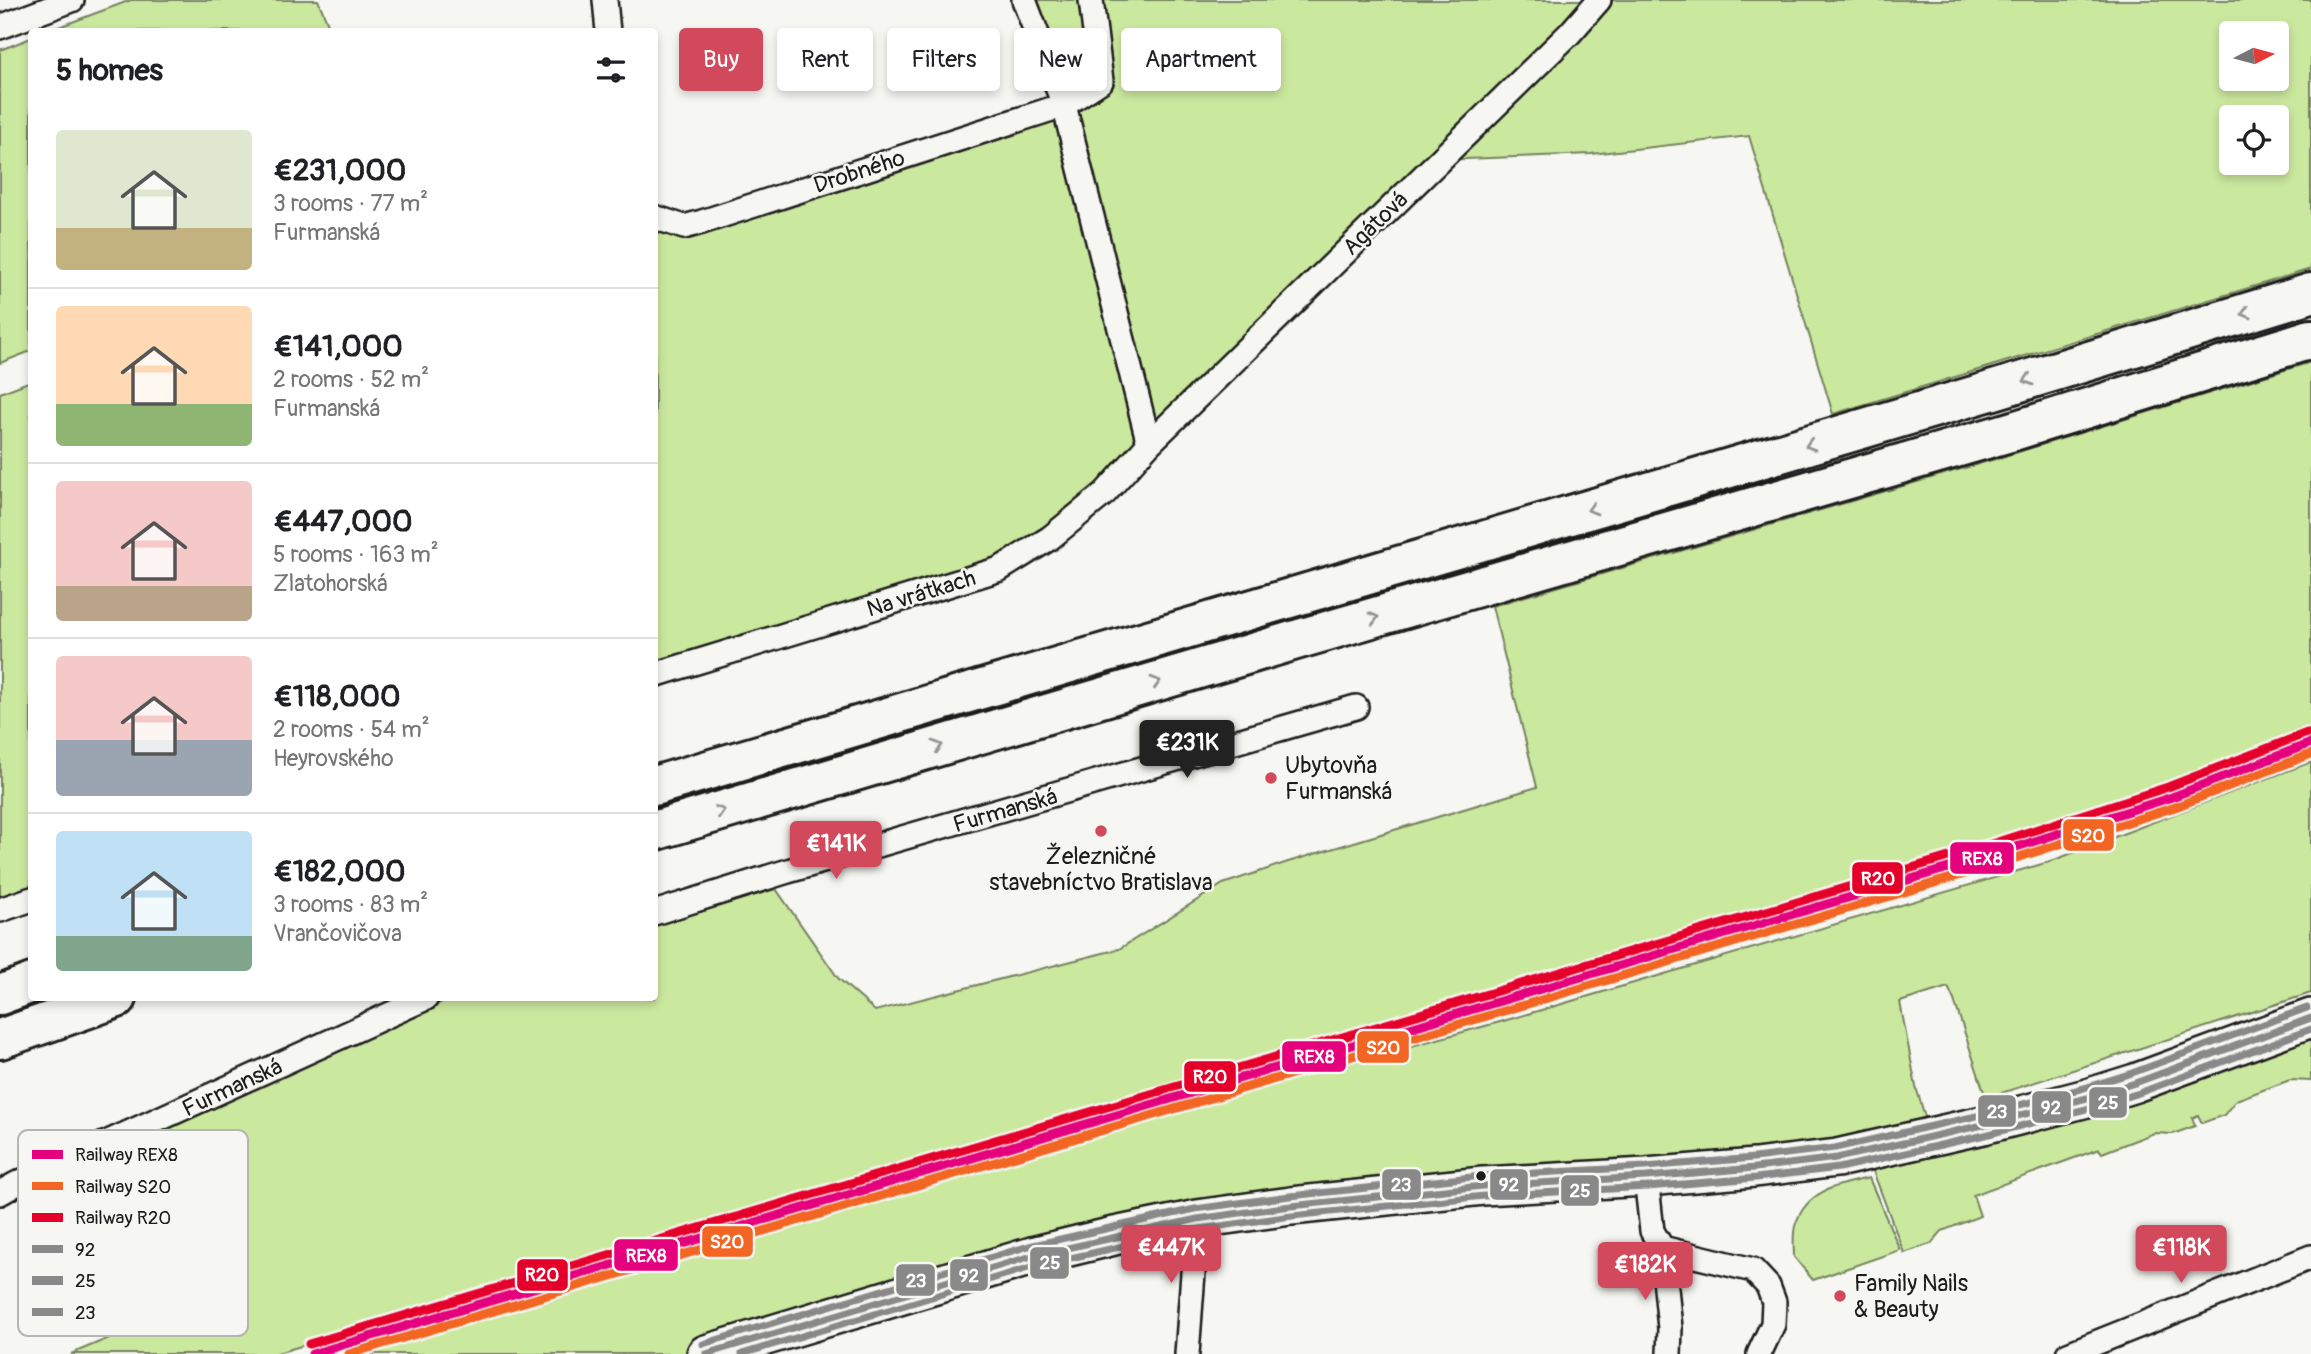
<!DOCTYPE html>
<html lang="en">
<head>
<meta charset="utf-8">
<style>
	:root { --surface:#fff; --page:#f2f2f2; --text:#202124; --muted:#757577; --line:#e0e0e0; --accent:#d1495b }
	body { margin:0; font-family:Pangolin,sans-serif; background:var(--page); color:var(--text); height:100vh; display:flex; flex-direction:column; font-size:26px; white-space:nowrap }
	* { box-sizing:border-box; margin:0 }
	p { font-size:23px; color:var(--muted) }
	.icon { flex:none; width:38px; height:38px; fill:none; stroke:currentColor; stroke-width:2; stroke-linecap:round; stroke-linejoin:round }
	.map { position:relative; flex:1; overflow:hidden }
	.details { position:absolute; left:28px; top:28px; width:630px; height:973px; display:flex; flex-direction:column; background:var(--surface); border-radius:7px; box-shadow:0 4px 10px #0003 }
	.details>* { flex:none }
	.hud { position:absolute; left:679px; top:28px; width:665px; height:63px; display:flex; gap:14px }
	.needle { width:46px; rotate:84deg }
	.controls { position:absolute; left:2219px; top:21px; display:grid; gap:14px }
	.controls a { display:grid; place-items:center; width:70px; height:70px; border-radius:7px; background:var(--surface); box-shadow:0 4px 10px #0003; font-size:35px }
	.price { position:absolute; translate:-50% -60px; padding:0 16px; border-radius:7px; background:var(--accent); color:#fff; font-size:23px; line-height:46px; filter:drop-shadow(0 2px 4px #0008) }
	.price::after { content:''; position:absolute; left:50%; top:42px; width:21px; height:16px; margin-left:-10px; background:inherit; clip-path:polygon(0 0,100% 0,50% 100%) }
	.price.active { background:#222; color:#fff }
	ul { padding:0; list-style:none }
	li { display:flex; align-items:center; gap:21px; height:175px; padding:0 28px }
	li+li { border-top:2px solid var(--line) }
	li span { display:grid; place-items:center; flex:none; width:196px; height:140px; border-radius:7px; color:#555 }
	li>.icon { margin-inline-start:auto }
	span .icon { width:84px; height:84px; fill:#fffc; stroke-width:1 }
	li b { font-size:30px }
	h2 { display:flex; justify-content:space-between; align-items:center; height:84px; padding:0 28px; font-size:30px }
	.tag { padding:0 24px; border-radius:7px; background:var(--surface); box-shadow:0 4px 10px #0003; font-size:24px; line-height:63px }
	.tag.active { background:var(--accent); color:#fff }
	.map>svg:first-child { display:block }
	.green { fill:#cbe89f; stroke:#74825e; stroke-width:2; fill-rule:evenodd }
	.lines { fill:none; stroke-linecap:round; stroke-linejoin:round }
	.minor-casing { stroke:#1c1c1c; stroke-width:28 }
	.primary-casing { stroke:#1c1c1c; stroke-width:42 }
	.motorway-casing { stroke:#1c1c1c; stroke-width:44 }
	.minor { stroke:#f6f6f2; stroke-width:23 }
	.primary { stroke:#f6f6f2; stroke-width:37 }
	.motorway { stroke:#f6f6f2; stroke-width:38 }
	.bus-1-casing { stroke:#f6f6f2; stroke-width:12 }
	.bus-2-casing { stroke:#f6f6f2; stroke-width:12 }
	.bus-3-casing { stroke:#f6f6f2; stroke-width:12 }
	.bus-1 { stroke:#898989; stroke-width:7 }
	.bus-2 { stroke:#898989; stroke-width:7 }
	.bus-3 { stroke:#898989; stroke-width:7 }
	.rail-1-casing { stroke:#f6f6f2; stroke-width:14 }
	.rail-2-casing { stroke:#f6f6f2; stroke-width:14 }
	.rail-3-casing { stroke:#f6f6f2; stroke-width:14 }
	.rail-1 { stroke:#e5007d; stroke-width:9 }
	.rail-2 { stroke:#f26522; stroke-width:9 }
	.rail-3 { stroke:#e4002b; stroke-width:9 }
	.oneway { stroke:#949492 }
	.poi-dot { fill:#d1495b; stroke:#f6f6f2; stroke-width:2.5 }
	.bus-dot { fill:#1c1c1c; stroke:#f6f6f2; stroke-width:2.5 }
	.labels { text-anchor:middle; stroke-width:5; stroke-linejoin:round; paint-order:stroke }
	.street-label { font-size:23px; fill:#1c1c1c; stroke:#f6f6f2 }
	.poi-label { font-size:23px; fill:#1c1c1c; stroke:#f6f6f2; text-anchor:start }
	.key { fill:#f6f6f2; stroke:#b5b5b2; stroke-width:2 }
	.key-label { font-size:19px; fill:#1c1c1c }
	.line-badge { stroke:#f6f6f2; stroke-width:2.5 }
	.badge-label { font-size:19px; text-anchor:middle; font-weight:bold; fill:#fff }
</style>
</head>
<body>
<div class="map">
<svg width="2311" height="1354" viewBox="0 0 2311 1354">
	<rect width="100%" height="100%" fill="#f6f6f2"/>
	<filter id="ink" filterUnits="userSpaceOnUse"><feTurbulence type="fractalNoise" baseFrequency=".0143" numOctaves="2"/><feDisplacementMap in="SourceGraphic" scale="14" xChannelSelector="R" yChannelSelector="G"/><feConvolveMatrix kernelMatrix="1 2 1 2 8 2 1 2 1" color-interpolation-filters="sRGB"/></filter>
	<g filter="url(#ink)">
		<!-- green -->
		<path class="green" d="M131,0H318L331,31H48Z
			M1024,0H2311V269L1833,414L1749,136L1591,154L1440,160L1149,444L1000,569L655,675V217L684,227L1063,105ZM2231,33H2277V79H2231ZM2231,117H2277V163H2231Z
			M31,38V351L0,363V50Z
			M2311,362V739L2171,795L2040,841L1262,1061L274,1354H71L240,1283L166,1127L451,998H654L655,925L776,889L838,978L875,1011L1119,949L1223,884L1288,862L1537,787L1492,606L1999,458Z
			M31,381V899L0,910V393Z
			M2311,762V993L1986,1098L1954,1000L1948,987L1900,1002L1916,1087L1931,1137L2311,1018V1081L2290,1080L2236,1100L2224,1115L2202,1123L2198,1115L2192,1118L2195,1126L2173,1134L2154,1133L2102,1153L2099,1149L1973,1195L1980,1216L1942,1231L1931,1244L1904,1253L1873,1171V1151L1291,1206L706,1354H363L1275,1083L1500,1022L2049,862Z
			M1869,1178L1900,1250L1813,1280L1794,1257C1794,1247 1792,1233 1796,1223C1808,1189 1839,1185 1869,1178Z"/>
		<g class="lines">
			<defs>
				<path id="minor" d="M605,0L608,32
					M1024,0L1064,105L1149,444
					M0,27L72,0
					M654,217L684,227L702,222L1064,105L1101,81L1091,0
					M654,675L1000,569L1050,538L1105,493L1149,444L1570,33L1599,0
					M0,910L32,899
					M654,913L788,871L1356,707
					M1646,1177L1652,1231L1662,1248L1670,1328L1669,1354
					M0,1193L16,1184L426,998
					M1662,1248L1753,1270L1768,1286L1774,1302L1773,1324L1759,1354
					M1187,1354L1197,1219
					M2068,1354L2311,1257"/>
				<path id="primary" d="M706,1354L1032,1256L1114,1236L1197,1219L1291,1206L1483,1186L1646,1177L1755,1168L1837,1158L1983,1125L2087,1098L2135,1083L2311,1018"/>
				<path id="motorway" d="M654,786L1997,389L2311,293
					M654,831L1296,640L2010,432L2311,339
					M0,995L32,983
					M0,1039L117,998"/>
			</defs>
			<!-- minor casing -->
			<use href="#minor" class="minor-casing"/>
			<!-- primary casing -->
			<use href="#primary" class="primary-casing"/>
			<!-- motorway casing -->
			<use href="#motorway" class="motorway-casing"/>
			<!-- minor -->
			<use href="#minor" class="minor"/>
			<!-- primary -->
			<use href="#primary" class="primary"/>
			<!-- motorway -->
			<use href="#motorway" class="motorway"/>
			<defs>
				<path id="bus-1" d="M706,1354L1032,1256L1197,1219L1291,1206L1483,1186L1646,1177L1755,1168L1837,1158L1983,1125L2087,1098L2135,1083L2311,1018"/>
				<path id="bus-2" d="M742,1354L1035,1266L1199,1229L1292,1216L1484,1196L1647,1187L1756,1178L1839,1168L1985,1135L2090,1108L2139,1093L2311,1029"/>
				<path id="bus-3" d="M703,1344L1029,1246L1195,1209L1290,1196L1482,1176L1645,1167L1754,1158L1835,1148L1981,1115L2084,1088L2132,1073L2307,1008"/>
			</defs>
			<!-- bus-1 casing -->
			<use href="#bus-1" class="bus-1-casing"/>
			<!-- bus-2 casing -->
			<use href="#bus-2" class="bus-2-casing"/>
			<!-- bus-3 casing -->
			<use href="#bus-3" class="bus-3-casing"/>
			<!-- bus-1 -->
			<use href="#bus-1" class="bus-1"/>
			<!-- bus-2 -->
			<use href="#bus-2" class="bus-2"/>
			<!-- bus-3 -->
			<use href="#bus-3" class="bus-3"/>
			<defs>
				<path id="rail-1" d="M312,1354L1982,858L2172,797L2311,743"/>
				<path id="rail-2" d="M349,1354L1985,868L2175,807L2311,754"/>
				<path id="rail-3" d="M309,1344L1979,848L2168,787L2307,733"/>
			</defs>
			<!-- rail-1 casing -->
			<use href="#rail-1" class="rail-1-casing"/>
			<!-- rail-2 casing -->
			<use href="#rail-2" class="rail-2-casing"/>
			<!-- rail-3 casing -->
			<use href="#rail-3" class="rail-3-casing"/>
			<!-- rail-1 -->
			<use href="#rail-1" class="rail-1"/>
			<!-- rail-2 -->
			<use href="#rail-2" class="rail-2"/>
			<!-- rail-3 -->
			<use href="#rail-3" class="rail-3"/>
		</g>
		<!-- one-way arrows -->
		<defs><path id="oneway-chevron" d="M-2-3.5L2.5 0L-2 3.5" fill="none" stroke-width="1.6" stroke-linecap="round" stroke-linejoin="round" transform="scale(1.75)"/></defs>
		<g class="oneway">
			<use href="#oneway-chevron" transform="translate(2246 313) rotate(163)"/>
			<use href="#oneway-chevron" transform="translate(2028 380) rotate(163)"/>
			<use href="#oneway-chevron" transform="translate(1810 445) rotate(164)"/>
			<use href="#oneway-chevron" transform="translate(1592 509) rotate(164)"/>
			<use href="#oneway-chevron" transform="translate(1374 618) rotate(-16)"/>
			<use href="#oneway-chevron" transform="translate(1156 682) rotate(-17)"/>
			<use href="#oneway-chevron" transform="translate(938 746) rotate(-17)"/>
			<use href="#oneway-chevron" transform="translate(720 811) rotate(-17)"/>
		</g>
	</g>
	<!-- markers -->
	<g class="poi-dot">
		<circle cx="1271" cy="778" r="7"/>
		<circle cx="1101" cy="831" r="7"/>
		<circle cx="1840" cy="1296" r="7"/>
	</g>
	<circle class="bus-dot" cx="1481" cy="1176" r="6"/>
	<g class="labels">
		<!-- street labels -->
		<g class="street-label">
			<text transform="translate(859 171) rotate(-18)" y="8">Drobného</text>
			<text transform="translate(1375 223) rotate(-44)" y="8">Agátová</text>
			<text transform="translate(921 593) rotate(-17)" y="8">Na vrátkach</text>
			<text transform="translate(1005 810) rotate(-16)" y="8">Furmanská</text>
			<text transform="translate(232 1087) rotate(-25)" y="8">Furmanská</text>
		</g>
		<!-- poi labels -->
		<g class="poi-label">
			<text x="1285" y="773">Ubytovňa<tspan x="1285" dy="26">Furmanská</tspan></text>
			<text x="1101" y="864" text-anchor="middle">Železničné<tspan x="1101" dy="26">stavebníctvo Bratislava</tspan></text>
			<text x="1854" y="1291">Family Nails<tspan x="1854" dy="26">&amp; Beauty</tspan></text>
		</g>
	</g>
	<!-- legend -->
	<rect x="18" y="1130" width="230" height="206" rx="10" class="key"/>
	<rect x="32" y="1150" width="31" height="9" fill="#e5007d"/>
	<rect x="32" y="1182" width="31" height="8" fill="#f26522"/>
	<rect x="32" y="1213" width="31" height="9" fill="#e4002b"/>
	<rect x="32" y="1245" width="31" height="8" fill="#898989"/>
	<rect x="32" y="1276" width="31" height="9" fill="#898989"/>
	<rect x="32" y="1308" width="31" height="8" fill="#898989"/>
	<g class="key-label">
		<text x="75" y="1161">Railway REX8</text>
		<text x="75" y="1193">Railway S20</text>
		<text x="75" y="1224">Railway R20</text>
		<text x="75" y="1256">92</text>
		<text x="75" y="1287">25</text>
		<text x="75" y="1319">23</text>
	</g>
	<g class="line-badge">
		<rect x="2062" y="818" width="53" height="34" rx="7" fill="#f26522"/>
		<rect x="1949" y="841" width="66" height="34" rx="7" fill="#e5007d"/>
		<rect x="1851" y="861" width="53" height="34" rx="7" fill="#e4002b"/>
		<rect x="1356" y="1030" width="54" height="34" rx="7" fill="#f26522"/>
		<rect x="1281" y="1040" width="66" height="33" rx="7" fill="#e5007d"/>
		<rect x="1183" y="1060" width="54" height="33" rx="7" fill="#e4002b"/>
		<rect x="2088" y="1086" width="40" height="33" rx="7" fill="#898989"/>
		<rect x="2031" y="1090" width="41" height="34" rx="7" fill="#898989"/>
		<rect x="1977" y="1094" width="40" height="34" rx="7" fill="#898989"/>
		<rect x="1381" y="1168" width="41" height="33" rx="7" fill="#898989"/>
		<rect x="1489" y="1168" width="40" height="33" rx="7" fill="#898989"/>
		<rect x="1560" y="1174" width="40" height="33" rx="7" fill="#898989"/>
		<rect x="701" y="1225" width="53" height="33" rx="7" fill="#f26522"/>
		<rect x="613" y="1238" width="66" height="34" rx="7" fill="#e5007d"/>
		<rect x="1029" y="1246" width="41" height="34" rx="7" fill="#898989"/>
		<rect x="516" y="1258" width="53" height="34" rx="7" fill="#e4002b"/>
		<rect x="949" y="1258" width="40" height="34" rx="7" fill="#898989"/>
		<rect x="895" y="1263" width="41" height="34" rx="7" fill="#898989"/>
	</g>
	<g class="badge-label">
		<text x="2088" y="842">S20</text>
		<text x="1982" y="865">REX8</text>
		<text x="1878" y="885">R20</text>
		<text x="1383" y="1054">S20</text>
		<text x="1314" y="1063">REX8</text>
		<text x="1210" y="1083">R20</text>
		<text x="2108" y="1109">25</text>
		<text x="2051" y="1114">92</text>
		<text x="1997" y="1118">23</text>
		<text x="1401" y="1191">23</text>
		<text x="1509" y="1191">92</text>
		<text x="1580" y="1197">25</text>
		<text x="727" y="1248">S20</text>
		<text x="646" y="1262">REX8</text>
		<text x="1050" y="1269">25</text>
		<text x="542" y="1281">R20</text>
		<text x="969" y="1282">92</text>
		<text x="916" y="1287">23</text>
	</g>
</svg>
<div class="controls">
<a><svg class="needle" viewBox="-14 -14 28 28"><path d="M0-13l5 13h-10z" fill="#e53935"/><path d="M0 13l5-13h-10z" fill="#757577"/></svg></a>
<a><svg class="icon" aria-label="locate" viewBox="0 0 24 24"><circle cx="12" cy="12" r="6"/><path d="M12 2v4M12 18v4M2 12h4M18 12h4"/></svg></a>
</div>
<b class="price active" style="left:1187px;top:780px">€231K</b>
<b class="price" style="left:836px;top:881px">€141K</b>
<b class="price" style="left:1171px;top:1285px">€447K</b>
<b class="price" style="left:2181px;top:1285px">€118K</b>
<b class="price" style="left:1645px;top:1302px">€182K</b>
<div class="hud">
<a class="tag active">Buy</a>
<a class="tag">Rent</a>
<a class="tag">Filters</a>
<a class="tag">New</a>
<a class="tag">Apartment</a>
</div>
<section class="details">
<h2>5 homes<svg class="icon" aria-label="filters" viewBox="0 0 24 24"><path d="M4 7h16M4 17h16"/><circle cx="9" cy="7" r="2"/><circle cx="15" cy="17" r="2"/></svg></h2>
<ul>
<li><span style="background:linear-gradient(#dfe7d0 70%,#c2b280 0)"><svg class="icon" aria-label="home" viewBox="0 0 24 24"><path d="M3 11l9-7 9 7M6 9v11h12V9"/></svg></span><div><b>€231,000</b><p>3 rooms · 77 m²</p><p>Furmanská</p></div></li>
<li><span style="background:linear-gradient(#ffd9b3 70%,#8fb573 0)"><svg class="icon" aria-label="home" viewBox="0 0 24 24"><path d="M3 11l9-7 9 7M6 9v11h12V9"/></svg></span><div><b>€141,000</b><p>2 rooms · 52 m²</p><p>Furmanská</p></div></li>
<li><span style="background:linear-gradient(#f6c9c9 75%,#b9a48a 0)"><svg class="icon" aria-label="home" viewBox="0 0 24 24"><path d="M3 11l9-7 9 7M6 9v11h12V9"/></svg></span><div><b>€447,000</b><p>5 rooms · 163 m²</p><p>Zlatohorská</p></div></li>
<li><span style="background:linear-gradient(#f6c9c9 60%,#9aa5b1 0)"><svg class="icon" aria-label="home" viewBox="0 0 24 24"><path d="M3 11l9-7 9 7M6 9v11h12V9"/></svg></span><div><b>€118,000</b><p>2 rooms · 54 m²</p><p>Heyrovského</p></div></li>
<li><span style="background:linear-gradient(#bfe0f5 75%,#7fa58c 0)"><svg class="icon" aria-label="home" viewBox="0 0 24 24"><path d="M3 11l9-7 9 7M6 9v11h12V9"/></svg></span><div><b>€182,000</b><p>3 rooms · 83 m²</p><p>Vrančovičova</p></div></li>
</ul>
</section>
</div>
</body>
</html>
